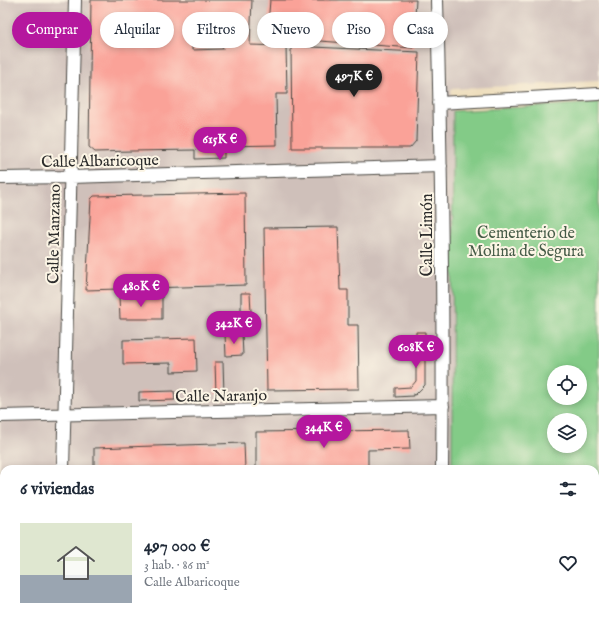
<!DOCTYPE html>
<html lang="es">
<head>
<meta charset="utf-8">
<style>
	:root { --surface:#fff; --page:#f6f6f7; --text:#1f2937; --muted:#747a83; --line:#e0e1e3; --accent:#b5179e }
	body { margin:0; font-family:"IM FELL English",serif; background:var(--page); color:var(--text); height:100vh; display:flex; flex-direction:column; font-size:15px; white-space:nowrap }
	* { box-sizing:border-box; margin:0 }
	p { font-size:13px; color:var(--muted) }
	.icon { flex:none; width:22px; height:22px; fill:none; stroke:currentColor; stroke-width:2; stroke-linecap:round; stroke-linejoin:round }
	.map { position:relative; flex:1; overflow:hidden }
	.sheet { position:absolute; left:0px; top:465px; width:599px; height:156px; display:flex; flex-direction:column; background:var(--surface); border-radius:12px 12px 0 0; box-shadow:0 2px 6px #0003 }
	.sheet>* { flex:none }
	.top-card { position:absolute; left:12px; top:12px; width:575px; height:36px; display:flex; gap:8px }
	.tools { position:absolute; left:547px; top:365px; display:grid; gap:8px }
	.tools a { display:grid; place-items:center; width:40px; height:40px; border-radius:50%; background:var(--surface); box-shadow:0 2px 6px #0003; font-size:20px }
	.price { position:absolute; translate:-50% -34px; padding:0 9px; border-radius:14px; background:var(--accent); color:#fff; font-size:13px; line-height:26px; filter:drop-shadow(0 1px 2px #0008) }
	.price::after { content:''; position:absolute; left:50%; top:24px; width:12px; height:9px; margin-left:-6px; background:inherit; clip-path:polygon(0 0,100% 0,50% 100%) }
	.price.selected { background:#222; color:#fff }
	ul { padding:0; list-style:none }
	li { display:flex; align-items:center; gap:12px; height:100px; padding:0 20px }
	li+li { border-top:1px solid var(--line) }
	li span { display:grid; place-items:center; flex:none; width:112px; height:80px; border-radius:0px; color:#555 }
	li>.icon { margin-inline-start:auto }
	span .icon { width:48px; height:48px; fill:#fffc; stroke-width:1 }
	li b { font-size:17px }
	h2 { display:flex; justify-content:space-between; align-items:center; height:48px; padding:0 20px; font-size:17px }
	.tag { padding:0 14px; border-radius:18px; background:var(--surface); box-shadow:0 2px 6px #0003; font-size:14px; line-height:36px }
	.tag.selected { background:var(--accent); color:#fff }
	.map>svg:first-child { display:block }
	.industrial { fill:#cfc0ba }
	.green { fill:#83cb87; stroke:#577b59; fill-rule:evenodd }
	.building { fill:#faa298; fill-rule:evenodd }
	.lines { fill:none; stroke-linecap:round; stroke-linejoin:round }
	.service-casing { stroke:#484641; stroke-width:8 }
	.minor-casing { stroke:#484641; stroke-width:14 }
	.service { stroke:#fff; stroke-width:6 }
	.minor { stroke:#fff; stroke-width:12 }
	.labels { text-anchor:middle; stroke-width:4; stroke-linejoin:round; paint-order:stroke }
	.street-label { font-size:16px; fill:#2b2b2b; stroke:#fcf5e5 }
	.park-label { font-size:16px; fill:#455b47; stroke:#fcf5e5 }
</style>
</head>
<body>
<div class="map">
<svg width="599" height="621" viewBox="0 0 599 621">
	<rect width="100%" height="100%" fill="#fcf5e5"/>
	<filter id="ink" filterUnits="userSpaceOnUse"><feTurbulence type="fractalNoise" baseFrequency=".025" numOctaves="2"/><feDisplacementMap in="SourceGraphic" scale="8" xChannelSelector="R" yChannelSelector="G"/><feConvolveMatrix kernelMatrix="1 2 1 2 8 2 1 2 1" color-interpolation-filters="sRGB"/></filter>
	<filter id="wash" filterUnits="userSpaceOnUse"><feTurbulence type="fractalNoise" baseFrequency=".012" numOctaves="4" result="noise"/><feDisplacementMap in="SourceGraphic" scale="16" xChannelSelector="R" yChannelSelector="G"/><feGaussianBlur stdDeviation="0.9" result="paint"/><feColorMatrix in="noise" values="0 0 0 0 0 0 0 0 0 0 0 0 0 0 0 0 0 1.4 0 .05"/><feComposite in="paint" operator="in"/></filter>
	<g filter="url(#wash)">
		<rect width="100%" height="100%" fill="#eedebd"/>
		<!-- industrial -->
		<path class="industrial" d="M0,0H599V81L451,89L453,111L452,469H4V617H451V621H0Z"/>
		<!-- green -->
		<path class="green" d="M599,103V565H595V469H452L453,111ZM554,372H580V398H554ZM554,420H580V446H554Z"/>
		<g id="blocks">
			<!-- building -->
			<path class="building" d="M91,0H252L250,45L286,46L287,94H276L277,145L224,146V158L195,159V150L132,151L95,152L89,147ZM192,42L222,43L223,49L192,50Z
				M270,0H416L413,48L267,37Z
				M291,46L419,52L416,141L410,148H292Z
				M245,193L246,285L86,290L91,199L94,196Z
				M338,227L340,290H348V325H358L359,389L267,390L264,228Z
				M241,293H250L251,312H241Z
				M162,296V319H120L119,297Z
				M416,332H425V385L415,395L413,394V396L395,397V388L411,387L416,381Z
				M225,334H242L243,355L226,356Z
				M196,338L197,371L171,372V363L123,364V340Z
				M215,362H223L224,394H216Z
				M174,391L175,400L139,401V392Z
				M409,430L410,449L368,450V469H256V432Z
				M244,443L245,469H94V448Z"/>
		</g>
	</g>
	<g filter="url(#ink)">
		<use href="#blocks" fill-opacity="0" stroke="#484641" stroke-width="1"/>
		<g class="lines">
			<defs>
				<path id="service" d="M595,592H599"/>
				<path id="minor" d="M437,0C441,156 444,313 442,469
					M439,103L599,94
					M0,178L70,177L441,166
					M0,416L443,406
					M63,469L75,0
					M595,615L599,614
					M60,621V617
					M441,621V617
					M504,621L563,617"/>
			</defs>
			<!-- service casing -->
			<use href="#service" class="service-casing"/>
			<!-- minor casing -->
			<use href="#minor" class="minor-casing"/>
			<!-- service -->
			<use href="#service" class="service"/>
			<!-- minor -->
			<use href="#minor" class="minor"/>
		</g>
	</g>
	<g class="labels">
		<!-- street labels -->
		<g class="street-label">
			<text transform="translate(100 160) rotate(-1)" y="6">Calle Albaricoque</text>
			<text transform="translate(53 234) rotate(-89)" y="6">Calle Manzano</text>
			<text transform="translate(426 235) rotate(-90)" y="6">Calle Limón</text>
			<text transform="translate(221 395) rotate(-1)" y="6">Calle Naranjo</text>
		</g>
		<!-- park labels -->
		<g class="park-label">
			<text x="526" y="238">Cementerio de<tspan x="526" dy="18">Molina de Segura</tspan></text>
		</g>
	</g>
</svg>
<div class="tools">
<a><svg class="icon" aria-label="locate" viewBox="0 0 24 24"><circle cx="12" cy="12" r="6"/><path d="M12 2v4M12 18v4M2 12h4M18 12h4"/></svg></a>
<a><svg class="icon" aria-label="layers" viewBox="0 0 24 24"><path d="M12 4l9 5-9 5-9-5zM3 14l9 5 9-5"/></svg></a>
</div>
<b class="price selected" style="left:354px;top:98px">497K €</b>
<b class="price" style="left:220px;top:161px">615K €</b>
<b class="price" style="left:141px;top:308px">480K €</b>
<b class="price" style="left:234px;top:345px">342K €</b>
<b class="price" style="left:416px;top:369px">608K €</b>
<b class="price" style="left:324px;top:449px">344K €</b>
<div class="top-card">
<a class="tag selected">Comprar</a>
<a class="tag">Alquilar</a>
<a class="tag">Filtros</a>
<a class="tag">Nuevo</a>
<a class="tag">Piso</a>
<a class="tag">Casa</a>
</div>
<section class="sheet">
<h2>6 viviendas<svg class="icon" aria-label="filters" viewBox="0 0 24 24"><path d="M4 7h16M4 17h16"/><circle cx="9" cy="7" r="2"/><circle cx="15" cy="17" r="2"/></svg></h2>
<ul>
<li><span style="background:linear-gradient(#dfe7d0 65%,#9aa5b1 0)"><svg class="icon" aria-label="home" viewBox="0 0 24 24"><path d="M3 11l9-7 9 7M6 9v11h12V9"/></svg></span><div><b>497 000 €</b><p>3 hab. · 86 m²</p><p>Calle Albaricoque</p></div><svg class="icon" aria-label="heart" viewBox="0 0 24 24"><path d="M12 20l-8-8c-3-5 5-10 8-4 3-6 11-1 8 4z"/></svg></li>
</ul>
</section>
</div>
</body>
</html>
